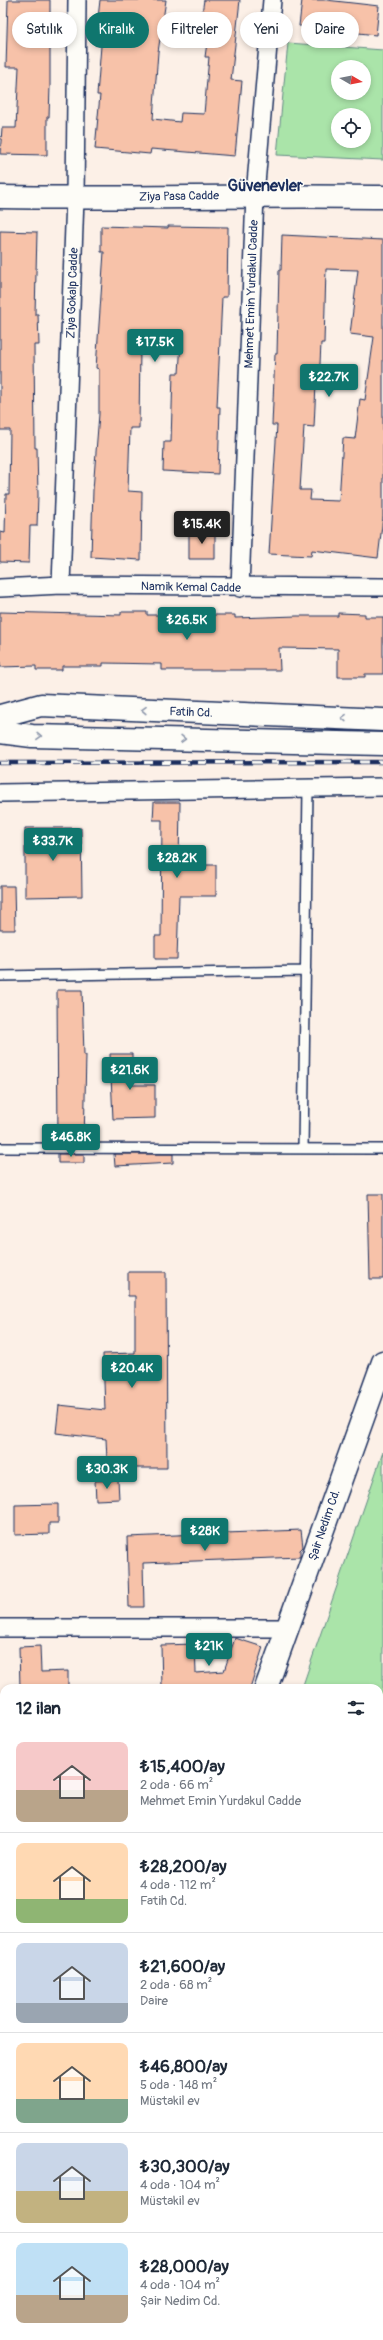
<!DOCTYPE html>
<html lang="tr">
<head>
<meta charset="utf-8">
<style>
	:root { --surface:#fff; --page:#f2f2f3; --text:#1f2937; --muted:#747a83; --line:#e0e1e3; --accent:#0f766e }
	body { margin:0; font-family:Pangolin,sans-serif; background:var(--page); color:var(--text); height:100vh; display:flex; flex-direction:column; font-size:15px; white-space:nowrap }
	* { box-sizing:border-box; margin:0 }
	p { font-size:13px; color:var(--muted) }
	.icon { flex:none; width:22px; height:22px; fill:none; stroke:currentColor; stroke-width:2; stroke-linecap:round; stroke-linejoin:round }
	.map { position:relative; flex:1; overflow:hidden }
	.details { position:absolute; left:0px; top:1684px; width:383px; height:656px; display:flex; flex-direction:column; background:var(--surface); border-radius:12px 12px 0 0; box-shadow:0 2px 6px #0003 }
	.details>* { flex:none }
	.top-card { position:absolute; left:12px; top:12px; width:359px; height:36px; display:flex; gap:8px }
	.needle { width:26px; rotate:99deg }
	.controls { position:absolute; left:331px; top:60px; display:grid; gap:8px }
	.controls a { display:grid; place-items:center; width:40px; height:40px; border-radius:50%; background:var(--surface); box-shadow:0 2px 6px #0003; font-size:20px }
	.price { position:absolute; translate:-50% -34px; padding:0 9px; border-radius:4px; background:var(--accent); color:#fff; font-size:13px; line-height:26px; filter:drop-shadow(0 1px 2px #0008) }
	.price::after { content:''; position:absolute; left:50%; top:24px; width:12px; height:9px; margin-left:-6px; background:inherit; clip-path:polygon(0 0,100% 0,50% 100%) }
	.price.selected { background:#222; color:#fff }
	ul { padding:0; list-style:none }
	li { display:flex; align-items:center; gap:12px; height:100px; padding:0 16px }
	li+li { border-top:1px solid var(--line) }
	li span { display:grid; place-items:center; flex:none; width:112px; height:80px; border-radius:8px; color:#555 }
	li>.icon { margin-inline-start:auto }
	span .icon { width:48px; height:48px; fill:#fffc; stroke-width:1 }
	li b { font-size:17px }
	h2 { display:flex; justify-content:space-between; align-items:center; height:48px; padding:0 16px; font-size:17px }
	.chip { padding:0 14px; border-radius:18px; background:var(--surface); box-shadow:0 2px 6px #0003; font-size:14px; line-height:36px }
	.chip.selected { background:var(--accent); color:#fff }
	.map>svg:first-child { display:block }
	.green { fill:#aae4a9; stroke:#628a84; fill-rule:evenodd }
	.building { fill:#f7c2a9; stroke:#1b2f5e; fill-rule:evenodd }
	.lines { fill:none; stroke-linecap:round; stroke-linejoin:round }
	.service-casing { stroke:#1b2f5e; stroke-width:12 }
	.minor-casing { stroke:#1b2f5e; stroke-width:20 }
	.tertiary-casing { stroke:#1b2f5e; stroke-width:25 }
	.secondary-casing { stroke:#1b2f5e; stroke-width:25 }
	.service { stroke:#fdfcf7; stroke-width:9 }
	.minor { stroke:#fdfcf7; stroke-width:17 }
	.tertiary { stroke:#fdfcf7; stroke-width:22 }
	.secondary { stroke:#fdfcf7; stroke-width:22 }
	.rail-casing { stroke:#1b2f5e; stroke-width:4.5 }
	.rail { stroke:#fdfcf7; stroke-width:3; stroke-dasharray:9; stroke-linecap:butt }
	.oneway { stroke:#8c96aa }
	.labels { text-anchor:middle; stroke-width:3; stroke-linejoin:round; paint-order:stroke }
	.street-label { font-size:12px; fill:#1b2f5e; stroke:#fdfcf7 }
	.district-label { font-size:16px; font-weight:bold; fill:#1b2f5e; stroke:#fdfcf7 }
</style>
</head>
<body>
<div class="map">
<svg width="383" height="2340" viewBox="0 0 383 2340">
	<rect width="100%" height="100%" fill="#fcf0e7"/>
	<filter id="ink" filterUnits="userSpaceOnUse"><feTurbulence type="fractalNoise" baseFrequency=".025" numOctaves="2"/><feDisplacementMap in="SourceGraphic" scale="8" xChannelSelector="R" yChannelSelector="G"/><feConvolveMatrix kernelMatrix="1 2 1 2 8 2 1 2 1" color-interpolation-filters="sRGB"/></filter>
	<g filter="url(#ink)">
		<!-- green -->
		<path class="green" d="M288,43L383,50V160L277,155ZM338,67H364V93H338ZM338,115H364V141H338Z
			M383,1452V1841L379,1839V1688H302Z"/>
		<!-- building -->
		<path class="building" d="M8,0H50V86L49,117H47V155L0,154L2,128H16L19,67H6Z
			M100,0H166L158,52L153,119L180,122L181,113L204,114L209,57H205L211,14L202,13L204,0H240L231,80L242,81L235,156L151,149L150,154L95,149L100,95H97L101,46L95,45Z
			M302,0H326L379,6L376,35L299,26Z
			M101,226L168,228V226L228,227L227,297H222L217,407H220L218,474L163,471L164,442H171L173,373H179L181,342L148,341L147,346H140L139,428H130L128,491L142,492L141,560L91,557L93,490L99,414V369L96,368L104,252H101Z
			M0,231L37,232L35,314H38L39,345H34L35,448H37L38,495L37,526H30L29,563L0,562V532L5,533L6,494H9L10,430H0Z
			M282,235L383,240V517L378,558L312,550L311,556L269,554L277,425H272L275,354H277L279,270H281ZM326,269L358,270L350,334L374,337L365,400L360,399L355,439L343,438L339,501L310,500L311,490H300L304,426L314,427L316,384H319L321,343H324Z
			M215,531V559H189V532Z
			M0,612L121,615V612H147V615H235V618L297,616H338V613L365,614V617H383V674H365V677H338V649L279,648L280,670H162V664L103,663V666H62V670H36V666L0,667Z
			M154,802H180L179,865H216V896H179L177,959H155V936H161L162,820H153Z
			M25,828H81L82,896L25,897Z
			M0,886H14L15,930H0Z
			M57,990H82L84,1055H86L84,1142H58Z
			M110,1054H132V1085H155V1118L113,1119Z
			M58,1154H84V1163H58Z
			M114,1154H173V1163L115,1166Z
			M368,1194H383V1279H370Z
			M128,1272H166L167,1468H122L123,1480H108L106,1439L56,1433L59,1405L105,1410L103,1354L135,1353V1296H128Z
			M118,1480L119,1499L96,1500L95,1481Z
			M58,1504V1523H49V1534L15,1535V1505Z
			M301,1530L303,1547L300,1550V1557L143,1563L144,1607H129L127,1537Z
			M235,1638L263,1647L250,1688H162L161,1645L195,1644L196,1673L224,1671Z
			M40,1646L41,1672L68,1671V1688H20L19,1647Z"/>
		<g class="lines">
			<defs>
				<path id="service" d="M0,976L306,971
					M0,1148L383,1149
					M303,1149L308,788"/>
				<path id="minor" d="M61,585L75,198L77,0
					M0,588L61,585L383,587
					M240,588L255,195L272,0
					M0,793L383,787
					M0,1628H287
					M0,1821L4,1820
					M379,1876L383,1879
					M0,1996H4"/>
				<path id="tertiary" d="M0,197C128,199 255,195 383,197
					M0,716L41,705L383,720
					M0,732L32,736L383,744
					M266,1688L383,1362
					M0,2246H4"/>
				<path id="secondary" d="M379,2329L383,2328
					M350,2340L361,2336"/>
			</defs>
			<!-- service casing -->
			<use href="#service" class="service-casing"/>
			<!-- minor casing -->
			<use href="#minor" class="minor-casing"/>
			<!-- tertiary casing -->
			<use href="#tertiary" class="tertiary-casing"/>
			<!-- secondary casing -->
			<use href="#secondary" class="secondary-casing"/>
			<!-- service -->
			<use href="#service" class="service"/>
			<!-- minor -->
			<use href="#minor" class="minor"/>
			<!-- tertiary -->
			<use href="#tertiary" class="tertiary"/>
			<!-- secondary -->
			<use href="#secondary" class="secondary"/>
			<defs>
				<path id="rail" d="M0,763L383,762"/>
			</defs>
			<!-- rail casing -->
			<use href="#rail" class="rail-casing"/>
			<!-- rail -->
			<use href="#rail" class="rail"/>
		</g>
		<!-- one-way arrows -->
		<defs><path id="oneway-chevron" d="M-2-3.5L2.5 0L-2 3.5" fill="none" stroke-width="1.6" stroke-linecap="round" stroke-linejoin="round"/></defs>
		<g class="oneway">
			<use href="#oneway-chevron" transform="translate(144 710) rotate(-178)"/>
			<use href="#oneway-chevron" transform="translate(344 718) rotate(-178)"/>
			<use href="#oneway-chevron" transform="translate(39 736) rotate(2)"/>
			<use href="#oneway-chevron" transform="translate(183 739) rotate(1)"/>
		</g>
	</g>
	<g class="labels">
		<!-- street labels -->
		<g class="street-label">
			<text transform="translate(179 196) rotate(-1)" y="4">Ziya Pasa Cadde</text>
			<text transform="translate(72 293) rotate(-88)" y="4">Ziya Gokalp Cadde</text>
			<text transform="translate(251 294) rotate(-88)" y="4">Mehmet Emin Yurdakul Cadde</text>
			<text transform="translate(191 587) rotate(1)" y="4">Namik Kemal Cadde</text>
			<text transform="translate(191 712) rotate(2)" y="4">Fatih Cd.</text>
			<text transform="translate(324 1525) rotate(-71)" y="4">Şair Nedim Cd.</text>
		</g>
		<!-- district labels -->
		<g class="district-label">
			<text x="265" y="191">Güvenevler</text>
		</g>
	</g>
</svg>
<div class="controls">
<a><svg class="needle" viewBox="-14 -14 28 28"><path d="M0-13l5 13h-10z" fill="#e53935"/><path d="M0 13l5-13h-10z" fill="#747a83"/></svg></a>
<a><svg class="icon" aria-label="locate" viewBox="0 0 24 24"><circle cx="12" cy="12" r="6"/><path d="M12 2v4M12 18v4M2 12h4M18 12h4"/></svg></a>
</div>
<b class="price" style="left:155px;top:363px">₺17.5K</b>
<b class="price" style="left:329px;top:398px">₺22.7K</b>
<b class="price selected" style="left:202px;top:545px">₺15.4K</b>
<b class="price" style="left:187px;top:641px">₺26.5K</b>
<b class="price" style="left:53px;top:862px">₺33.7K</b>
<b class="price" style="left:177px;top:879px">₺28.2K</b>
<b class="price" style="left:130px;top:1091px">₺21.6K</b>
<b class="price" style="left:71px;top:1158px">₺46.8K</b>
<b class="price" style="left:132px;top:1389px">₺20.4K</b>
<b class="price" style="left:107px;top:1490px">₺30.3K</b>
<b class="price" style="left:205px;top:1552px">₺28K</b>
<b class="price" style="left:209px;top:1667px">₺21K</b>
<div class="top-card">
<a class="chip">Satılık</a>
<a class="chip selected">Kiralık</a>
<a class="chip">Filtreler</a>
<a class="chip">Yeni</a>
<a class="chip">Daire</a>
</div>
<section class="details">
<h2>12 ilan<svg class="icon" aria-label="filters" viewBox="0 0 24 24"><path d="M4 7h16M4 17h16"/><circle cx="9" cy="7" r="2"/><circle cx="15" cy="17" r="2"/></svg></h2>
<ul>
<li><span style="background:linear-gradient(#f6c9c9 60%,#b9a48a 0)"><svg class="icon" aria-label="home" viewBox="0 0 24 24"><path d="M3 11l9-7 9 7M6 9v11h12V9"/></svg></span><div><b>₺15,400/ay</b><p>2 oda · 66 m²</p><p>Mehmet Emin Yurdakul Cadde</p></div></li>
<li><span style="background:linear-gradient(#ffd9b3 70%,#8fb573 0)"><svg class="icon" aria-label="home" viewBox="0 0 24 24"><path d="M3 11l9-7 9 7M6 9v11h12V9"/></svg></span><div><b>₺28,200/ay</b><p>4 oda · 112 m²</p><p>Fatih Cd.</p></div></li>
<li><span style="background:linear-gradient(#c9d6e8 75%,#9aa5b1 0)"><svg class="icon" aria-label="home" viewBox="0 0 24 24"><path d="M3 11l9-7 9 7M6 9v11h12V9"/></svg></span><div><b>₺21,600/ay</b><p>2 oda · 68 m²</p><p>Daire</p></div></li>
<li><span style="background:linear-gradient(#ffd9b3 70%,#7fa58c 0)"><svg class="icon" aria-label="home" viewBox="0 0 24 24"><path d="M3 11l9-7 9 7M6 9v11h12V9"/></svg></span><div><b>₺46,800/ay</b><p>5 oda · 148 m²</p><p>Müstakil ev</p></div></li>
<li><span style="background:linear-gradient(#c9d6e8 60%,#c2b280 0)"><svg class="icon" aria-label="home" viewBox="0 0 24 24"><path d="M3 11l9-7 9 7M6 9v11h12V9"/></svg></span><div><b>₺30,300/ay</b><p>4 oda · 104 m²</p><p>Müstakil ev</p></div></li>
<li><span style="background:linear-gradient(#bfe0f5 65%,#b9a48a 0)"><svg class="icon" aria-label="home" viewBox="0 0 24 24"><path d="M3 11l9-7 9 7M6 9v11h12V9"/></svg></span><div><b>₺28,000/ay</b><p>4 oda · 104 m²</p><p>Şair Nedim Cd.</p></div></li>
</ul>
</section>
</div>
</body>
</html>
